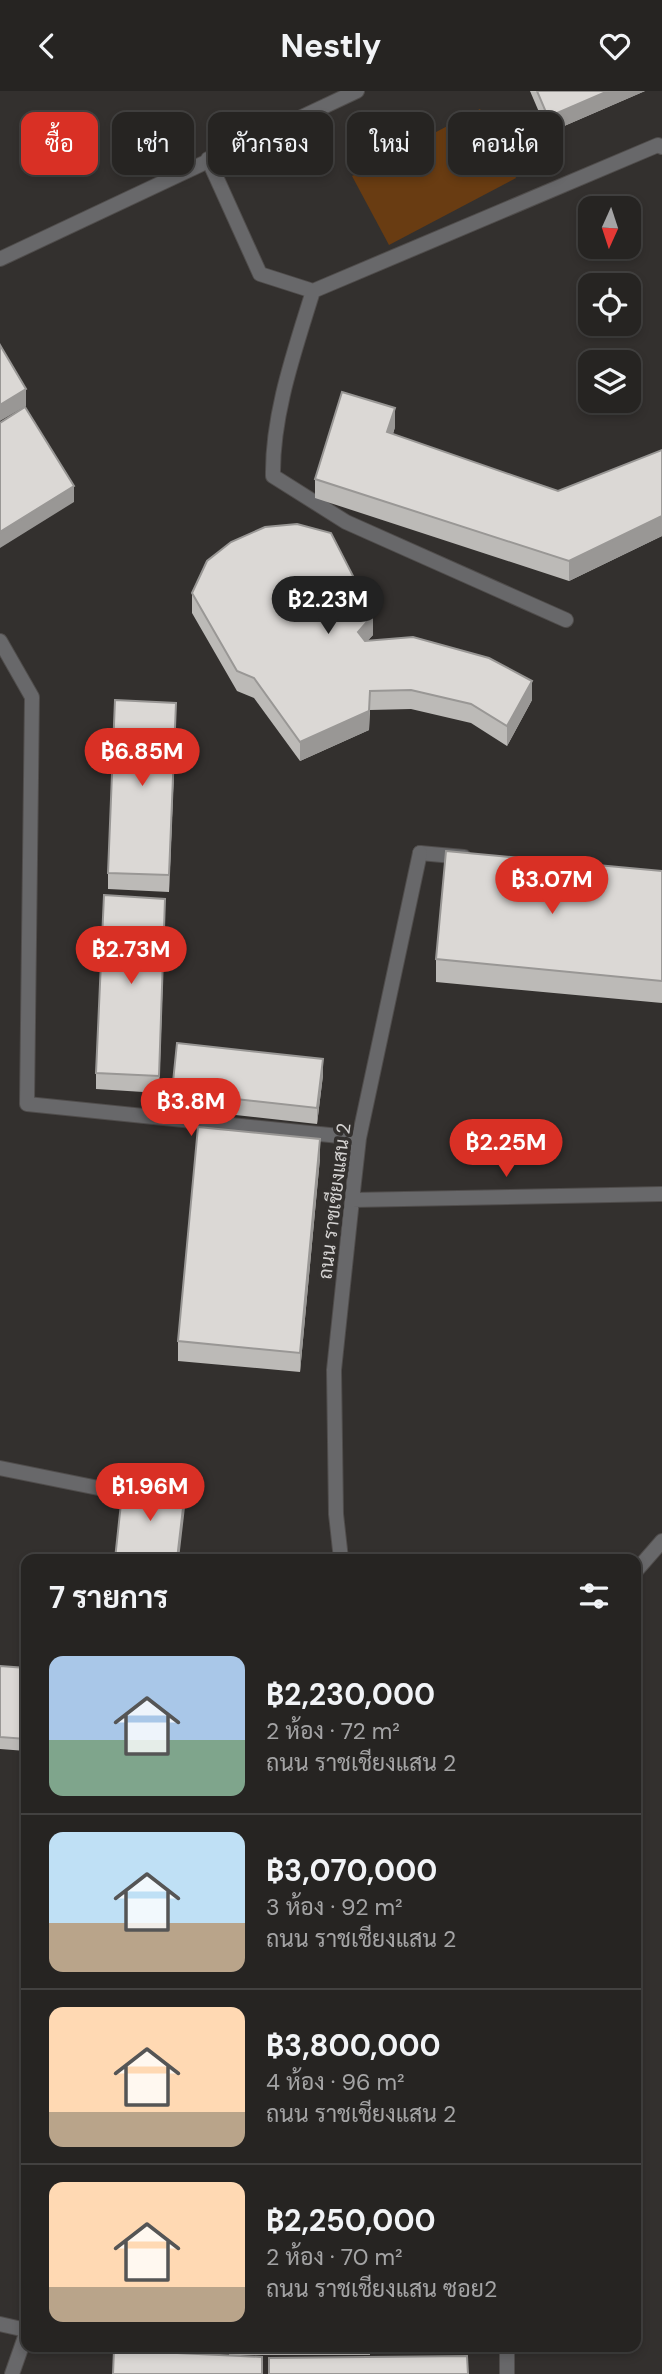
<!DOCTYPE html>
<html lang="th">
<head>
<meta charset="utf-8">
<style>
	:root { --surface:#262422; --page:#2e2c2a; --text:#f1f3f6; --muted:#a4a4a5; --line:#424140; --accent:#d93025 }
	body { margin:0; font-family:"DM Sans",Sarabun,sans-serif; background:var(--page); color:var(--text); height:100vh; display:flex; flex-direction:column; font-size:26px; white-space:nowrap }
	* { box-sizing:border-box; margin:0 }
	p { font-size:23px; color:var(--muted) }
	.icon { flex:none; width:38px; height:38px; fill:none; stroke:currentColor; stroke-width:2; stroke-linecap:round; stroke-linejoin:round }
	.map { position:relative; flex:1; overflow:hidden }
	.details { position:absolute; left:21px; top:1463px; width:620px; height:798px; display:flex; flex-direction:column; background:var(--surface); border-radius:14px; box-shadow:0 4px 10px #0003,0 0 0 2px var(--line) }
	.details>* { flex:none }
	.top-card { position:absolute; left:21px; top:21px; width:621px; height:63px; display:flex; gap:14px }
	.needle { width:46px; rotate:183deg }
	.tools { position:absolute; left:578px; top:105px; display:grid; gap:14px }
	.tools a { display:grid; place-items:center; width:63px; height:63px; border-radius:14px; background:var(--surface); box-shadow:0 4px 10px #0003,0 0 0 2px var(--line); font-size:35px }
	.price { position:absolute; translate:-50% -60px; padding:0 16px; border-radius:24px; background:var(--accent); color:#fff; font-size:23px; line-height:46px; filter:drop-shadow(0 2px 4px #0008) }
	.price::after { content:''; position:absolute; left:50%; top:42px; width:21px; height:16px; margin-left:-10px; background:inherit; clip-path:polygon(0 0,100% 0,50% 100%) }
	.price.on { background:#222; color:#fff }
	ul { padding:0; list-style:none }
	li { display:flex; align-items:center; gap:21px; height:175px; padding:0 28px }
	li+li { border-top:2px solid var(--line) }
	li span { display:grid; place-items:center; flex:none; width:196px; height:140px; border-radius:14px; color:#555 }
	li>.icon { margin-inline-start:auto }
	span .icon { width:84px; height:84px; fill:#fffc; stroke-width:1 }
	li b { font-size:30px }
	h2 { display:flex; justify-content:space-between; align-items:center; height:84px; padding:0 28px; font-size:30px }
	.pill { padding:0 24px; border-radius:14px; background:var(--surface); box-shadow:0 4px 10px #0003,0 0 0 2px var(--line); font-size:24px; line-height:63px }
	.pill.on { background:var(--accent); color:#fff }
	header { display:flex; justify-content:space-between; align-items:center; height:91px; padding:0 28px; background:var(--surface); font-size:32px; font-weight:700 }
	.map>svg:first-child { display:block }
	.green { fill:#693c12 }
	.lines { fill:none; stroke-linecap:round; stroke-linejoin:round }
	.lane-casing { stroke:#504d4c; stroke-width:16 }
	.street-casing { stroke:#504d4c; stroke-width:16 }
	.lane { stroke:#68686a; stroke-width:14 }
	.street { stroke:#68686a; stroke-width:14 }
	.wall { fill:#bcbab7 }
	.shaded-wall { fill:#999795 }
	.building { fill:#dbd8d5; stroke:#999795; stroke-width:2 }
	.labels { text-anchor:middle; stroke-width:7; stroke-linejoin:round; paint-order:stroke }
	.street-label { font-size:19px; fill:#d5d3d2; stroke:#33302e }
</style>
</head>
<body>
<header><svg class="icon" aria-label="back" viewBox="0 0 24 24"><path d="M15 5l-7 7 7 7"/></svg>Nestly<svg class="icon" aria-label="heart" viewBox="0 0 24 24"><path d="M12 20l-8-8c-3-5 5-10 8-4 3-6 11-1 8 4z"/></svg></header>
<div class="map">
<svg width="662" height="2283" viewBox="0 0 662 2283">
	<rect width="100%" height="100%" fill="#33302e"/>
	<!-- green -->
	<path class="green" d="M480,18L516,87L389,154L352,85Z"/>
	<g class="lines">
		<defs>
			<path id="lane" d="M208,68L260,183L313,200C295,259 272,323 273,385L346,431L566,529
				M313,200L658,54L662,56
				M420,762L464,766"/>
			<path id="street" d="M0,168L357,0
				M0,550L32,606L27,1013L359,1047
				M352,1109L662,1103
				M0,1377L138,1405
				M341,1468L336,1423L334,1279L352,1109L359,1047L420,762
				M635,1481L662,1450
				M0,2233L26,2239
				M12,2283L26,2243
				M507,2283V2256"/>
		</defs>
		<!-- lane casing -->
		<use href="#lane" class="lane-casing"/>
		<!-- street casing -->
		<use href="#street" class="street-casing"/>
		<!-- lane -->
		<use href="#lane" class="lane"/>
		<!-- street -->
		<use href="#street" class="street"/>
	</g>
	<!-- wall -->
	<path class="wall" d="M530,0H645L548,42Z
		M395,336L393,343L558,400L662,359V445L569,490L315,407V388Z
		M192,502L373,544L367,550L532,609L507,655L471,632L411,618L370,619L369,639L300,670L254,607L237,600L192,522Z
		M176,628L169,801L108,798V782Z
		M662,780V912L436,891V868Z
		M165,824L159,1002L96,998V982Z
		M323,984L317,1033L172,1017V1001Z
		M320,1067L300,1281L178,1270V1250Z
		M0,1575L26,1577V1660L0,1658Z
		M229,2256H370V2264H229Z"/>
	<!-- shaded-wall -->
	<path class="shaded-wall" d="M608,0H645L548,42V26Z
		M26,298V315L0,330V314Z
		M395,317V336L387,360V341Z
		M74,395V411L0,457V441Z
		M662,425V445L569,490V470Z
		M373,524V544L358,560V541Z
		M532,590V609L507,655V635Z
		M370,600L369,639L300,670V651Z
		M176,612V628L169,801V784Z
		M323,968V984L317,1033V1017Z
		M320,1048V1067L300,1281V1262Z
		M185,1400V1416L179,1468H177Z"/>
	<!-- building -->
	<path class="building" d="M537,0H608L548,26Z
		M0,254L26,298L0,314Z
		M342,301L395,317L387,341L558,400L662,359V425L569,470L315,388Z
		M25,316L74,395L0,441V332Z
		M297,433L331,442L373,524L358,541L365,550L413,546L489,567L532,590L507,635L471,613L411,599L370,600L369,620L300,651L254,587L237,580L192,502L207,470L231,451L265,436Z
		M115,609L176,612L169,784L108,782Z
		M446,760L662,780V890L436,868Z
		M104,804L165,808L159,985L96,982Z
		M177,952L323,968L317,1017L172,1001Z
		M198,1036L320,1048L300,1262L178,1250Z
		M123,1394L185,1400L177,1468H115Z
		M0,1575L26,1577V1648L0,1646Z
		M114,2259L262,2266V2283H113Z
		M467,2265L468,2283H269V2267Z"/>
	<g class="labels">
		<!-- street labels -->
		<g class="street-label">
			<text transform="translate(334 1110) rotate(-83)" y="7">ถนน ราชเชียงแสน 2</text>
		</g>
	</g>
</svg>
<div class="tools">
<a><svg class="needle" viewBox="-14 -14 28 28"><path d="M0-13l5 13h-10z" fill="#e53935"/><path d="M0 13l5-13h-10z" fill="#a4a4a5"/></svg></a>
<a><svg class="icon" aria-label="locate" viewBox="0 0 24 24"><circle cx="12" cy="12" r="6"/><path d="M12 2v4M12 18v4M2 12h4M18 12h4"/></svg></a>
<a><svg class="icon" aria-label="layers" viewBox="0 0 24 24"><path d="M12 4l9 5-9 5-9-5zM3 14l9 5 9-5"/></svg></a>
</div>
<b class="price on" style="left:328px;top:545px">฿2.23M</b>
<b class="price" style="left:142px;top:697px">฿6.85M</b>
<b class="price" style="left:552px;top:825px">฿3.07M</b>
<b class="price" style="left:131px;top:895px">฿2.73M</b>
<b class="price" style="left:191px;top:1047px">฿3.8M</b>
<b class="price" style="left:506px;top:1088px">฿2.25M</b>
<b class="price" style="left:150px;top:1432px">฿1.96M</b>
<div class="top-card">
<a class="pill on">ซื้อ</a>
<a class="pill">เช่า</a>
<a class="pill">ตัวกรอง</a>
<a class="pill">ใหม่</a>
<a class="pill">คอนโด</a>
</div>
<section class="details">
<h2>7 รายการ<svg class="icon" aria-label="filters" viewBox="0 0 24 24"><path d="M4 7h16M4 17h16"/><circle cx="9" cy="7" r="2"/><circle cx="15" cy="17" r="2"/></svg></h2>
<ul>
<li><span style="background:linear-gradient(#a9c7e8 60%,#7fa58c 0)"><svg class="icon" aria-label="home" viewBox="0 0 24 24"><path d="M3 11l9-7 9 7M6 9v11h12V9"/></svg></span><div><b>฿2,230,000</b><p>2 ห้อง · 72 m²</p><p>ถนน ราชเชียงแสน 2</p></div></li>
<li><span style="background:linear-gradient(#bfe0f5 65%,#b9a48a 0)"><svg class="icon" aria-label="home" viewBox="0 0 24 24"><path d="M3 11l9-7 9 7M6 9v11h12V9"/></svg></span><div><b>฿3,070,000</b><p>3 ห้อง · 92 m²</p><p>ถนน ราชเชียงแสน 2</p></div></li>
<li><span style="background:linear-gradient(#ffd9b3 75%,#b9a48a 0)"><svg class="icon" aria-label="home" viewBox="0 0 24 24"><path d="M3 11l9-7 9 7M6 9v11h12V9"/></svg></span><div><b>฿3,800,000</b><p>4 ห้อง · 96 m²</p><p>ถนน ราชเชียงแสน 2</p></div></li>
<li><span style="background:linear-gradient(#ffd9b3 75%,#b9a48a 0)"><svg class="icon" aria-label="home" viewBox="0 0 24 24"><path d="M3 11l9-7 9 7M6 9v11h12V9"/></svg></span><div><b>฿2,250,000</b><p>2 ห้อง · 70 m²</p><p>ถนน ราชเชียงแสน ซอย2</p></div></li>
</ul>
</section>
</div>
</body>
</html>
